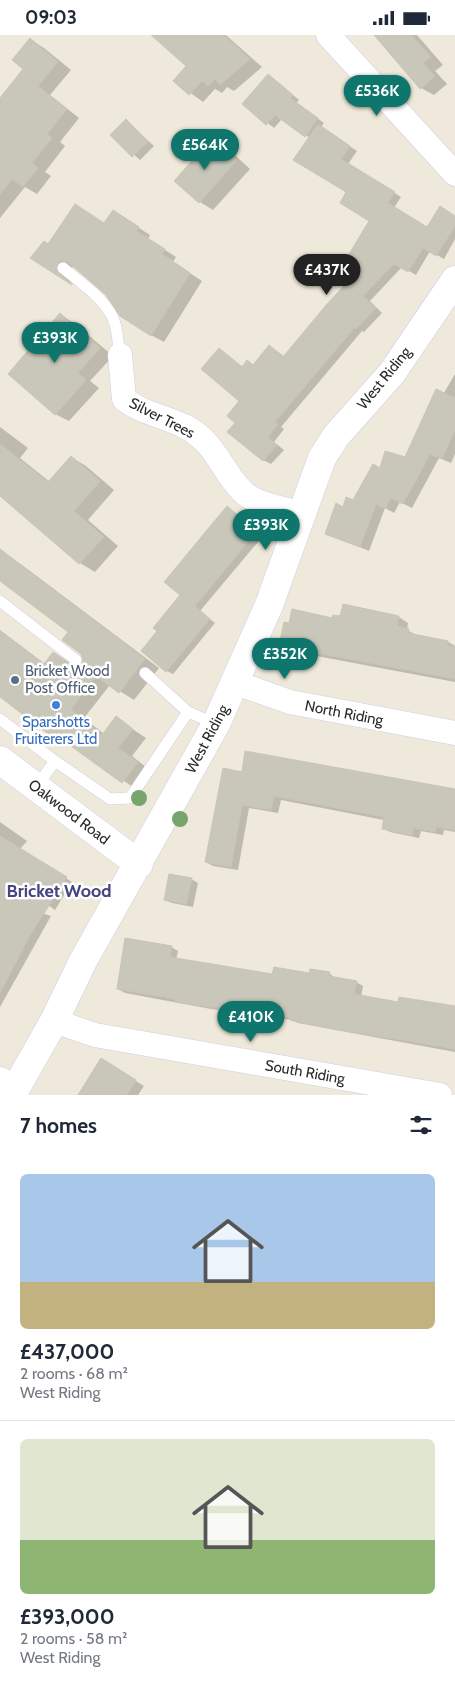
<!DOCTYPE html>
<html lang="en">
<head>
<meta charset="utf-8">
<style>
	:root { --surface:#fff; --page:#f2f2f3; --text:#1f2937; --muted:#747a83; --line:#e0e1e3; --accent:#0f766e }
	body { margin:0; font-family:Cabin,sans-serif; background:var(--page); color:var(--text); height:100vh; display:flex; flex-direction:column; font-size:19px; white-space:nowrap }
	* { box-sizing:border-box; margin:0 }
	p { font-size:16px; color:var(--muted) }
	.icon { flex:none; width:28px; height:28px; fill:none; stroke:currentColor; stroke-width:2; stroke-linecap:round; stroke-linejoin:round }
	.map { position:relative; height:1060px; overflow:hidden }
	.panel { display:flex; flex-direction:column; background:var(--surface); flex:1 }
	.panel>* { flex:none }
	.price { position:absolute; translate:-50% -42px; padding:0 11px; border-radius:18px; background:var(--accent); color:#fff; font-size:16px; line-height:32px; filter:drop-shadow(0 1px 2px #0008) }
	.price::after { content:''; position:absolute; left:50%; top:30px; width:15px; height:11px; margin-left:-8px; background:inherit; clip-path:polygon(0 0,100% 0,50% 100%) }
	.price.current { background:#222; color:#fff }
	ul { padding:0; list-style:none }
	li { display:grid; align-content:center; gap:10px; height:265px; padding:0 20px }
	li+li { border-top:1px solid var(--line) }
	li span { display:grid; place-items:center; height:155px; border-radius:8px; color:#555 }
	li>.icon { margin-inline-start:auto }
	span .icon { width:90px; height:90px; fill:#fffc; stroke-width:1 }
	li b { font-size:21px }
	h2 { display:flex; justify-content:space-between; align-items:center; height:60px; padding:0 20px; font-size:21px }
	.status { display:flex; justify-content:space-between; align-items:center; height:35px; padding:0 25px; background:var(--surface); direction:ltr }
	.status svg { height:14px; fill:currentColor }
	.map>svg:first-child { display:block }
	.shadow { fill:#0003 }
	.building { fill:#c9c6ba; stroke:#c9c6b4 }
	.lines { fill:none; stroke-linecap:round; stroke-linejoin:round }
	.lane-casing { stroke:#cfcfe5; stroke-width:12 }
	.street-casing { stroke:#cfcfe5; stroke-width:25 }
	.secondary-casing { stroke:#cfcfe5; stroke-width:29 }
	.lane { stroke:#fff; stroke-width:11 }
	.street { stroke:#fff; stroke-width:24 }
	.secondary { stroke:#fff; stroke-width:28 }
	.tree { fill:#76a66c }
	.service-dot { fill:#5c6f8a; stroke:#fff; stroke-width:2 }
	.shop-dot { fill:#3f7fe0; stroke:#fff; stroke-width:2 }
	.labels { text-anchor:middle; stroke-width:5; stroke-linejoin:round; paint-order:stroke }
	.street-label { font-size:15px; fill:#2a2a2a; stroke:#fff }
	.service-label { font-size:15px; fill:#4e5e75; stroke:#fff; text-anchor:start }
	.shop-label { font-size:15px; fill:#366cbe; stroke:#fff }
	.quarter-label { font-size:18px; font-weight:bold; fill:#464580; stroke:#fff }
</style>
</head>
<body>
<div class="status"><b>09:03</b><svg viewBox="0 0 49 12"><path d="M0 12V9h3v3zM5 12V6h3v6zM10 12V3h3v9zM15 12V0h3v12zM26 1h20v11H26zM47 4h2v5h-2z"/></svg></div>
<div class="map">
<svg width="455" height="1060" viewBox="0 0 455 1060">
	<rect width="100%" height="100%" fill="#eee9da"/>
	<!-- shadow -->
	<path class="shadow" d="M154,0H226L262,32L234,56L227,52L222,58L215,54L203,67L174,46L188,31Z
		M377,0H417L443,30L435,36L447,49L434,60L421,53L389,18L391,16Z
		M31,5L44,13L71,35L50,60L79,83L60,107L65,111L45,137L51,141L37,159L25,152L0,183V65L24,34Z
		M269,40L299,65L296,68L324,88L321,92L357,116L348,129L401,162L394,173L427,194L455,182V204L444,224L430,216L416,240L402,232L370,266L382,278L364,297L362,296L281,392L284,394L274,407L284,415L271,429L263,425L237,388L241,365L219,315L243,332L254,330L270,311L285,322L359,237L371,186L310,103L282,84L274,93L244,69Z
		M126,86L154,111L140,125L112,100Z
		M212,105L226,112L250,134L213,175L200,167L176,146Z
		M125,184L150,200L148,204L176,222L173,227L202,246L164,307L151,300L76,233L72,232L68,243L76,251L32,222L49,210Z
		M61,280L74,288L113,321L90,346L99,353L69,386L55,379Z
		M455,339V419L451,428L439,423L412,473L400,467L394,478L385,473L369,516L326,498L344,473L354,466L381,435L406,423Z
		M0,392L28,413L20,423L50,447L71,422L86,431L114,455L88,485L118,511L95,537L80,528L0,459Z
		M227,472L263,501L200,576L215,588L173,639L167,636L159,596L182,560Z
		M9,522L22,530L159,633L134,665L110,650L84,683L104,699L116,683L146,703L132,721L151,736L137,755L67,706L65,708L51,700L0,661V595L45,629L54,618L76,633L84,630L82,619L69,597L0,545V533Z
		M344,570L399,582L408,588L407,595L418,601L448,607L455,611V647L290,616L280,610L333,584L341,583Z
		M243,738L455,755V797L444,795L443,800L421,796L419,803L390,797L383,793L384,785L281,765L278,778L249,773L238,835L213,831L206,827Z
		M0,787L27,806L20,814L72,847L55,875L0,835Z
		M191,844L198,848L193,872L172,868L165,865Z
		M0,865L51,881L0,972Z
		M171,912L178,916L176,925L273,941L329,938L336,944L356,947L363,951L361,962L400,968L455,973V1017L298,988L292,985L211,974L125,958L118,954Z
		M101,1025L144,1051L138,1060H80Z"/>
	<!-- building -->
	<path class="building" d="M151,0H224L250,24L220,50L215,44L208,51L202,46L189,60L173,46L186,31Z
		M374,0H411L431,22L423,28L435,41L420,54Z
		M30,3L58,27L38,51L67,74L47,99L52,103L32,128L38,133L23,152L12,144L0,159V63L23,34L12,25Z
		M268,39L293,60L290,63L318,83L305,102L275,80L266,90L242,69Z
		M126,84L148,107L132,122L110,100Z
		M318,89L350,111L341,124L395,157L388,168L427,192L440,171L455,181V191L436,221L423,213L408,237L394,229L363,261L376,273L356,294L355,292L275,387L278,389L268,402L277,410L263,426L227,397L235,388L227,381L239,366L201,334L219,313L242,332L247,325L253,330L269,310L283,322L327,269L357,237L343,229L369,186L340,168L346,157L293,125Z
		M212,103L237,125L199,168L174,146Z
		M75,169L104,188L113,175L139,192L136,196L165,214L162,219L190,238L151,301L120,281L106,260L68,227L60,226L56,235L72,250L30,223L44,206L48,209Z
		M60,278L100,313L78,338L86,345L55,380L8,339Z
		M436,354L455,363V395L442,424L430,419L403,469L391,463L385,474L376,469L360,512L325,499L336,468L343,472L346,462L353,465L373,429L380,433L385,416L405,422Z
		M0,409L48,447L71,421L100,446L74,476L104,502L79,529L0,461Z
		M227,471L257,496L195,571L210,584L166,637L141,616L157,596L153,593L180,560L164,547Z
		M0,514L145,624L119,658L96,641L71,674L102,700L116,681L133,694L118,713L138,727L122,748L53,698L51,701L0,662V596L44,629L53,617L75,632H79L83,626L81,619L62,605L68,597L0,546Z
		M343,569L399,581L397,591L409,594L408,598L448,606L447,610L455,612V644L279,611L284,587L289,588L292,574L332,583L333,580L340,581Z
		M245,716L455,754V795L436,792L435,797L413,793L412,800L382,794L384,782L274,761L271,775L242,770L231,832L205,827L223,733L242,737Z
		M0,801L67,842L29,902L0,958Z
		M169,839L192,843L186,869L164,865Z
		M125,903L172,911L170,922L272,939L274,932L309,938L310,934L330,937L329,941L357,946L354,959L398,967L399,962L455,971V1014L328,993L290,985V983L242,975V977L203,971L175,967V964L117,954Z
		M101,1023L136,1045L127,1060H78Z"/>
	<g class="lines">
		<defs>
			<path id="lane" d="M63,233C81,248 109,266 115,289C118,299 118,310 120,320
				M0,566L76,625
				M145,638L188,677L216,689
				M0,684L55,726L36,752
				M55,726L110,764L130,763L188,677"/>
			<path id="street" d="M328,0L455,139
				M120,320L124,364C143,379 165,381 186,392C216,408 221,435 242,456C256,470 284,473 303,479
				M236,648L290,667L455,698
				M54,986L95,1000L440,1060
				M0,1044L16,1054"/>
			<path id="secondary" d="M0,725L139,829
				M12,1060L54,986L83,926L216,689L269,570L322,423L336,401L392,338L455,245"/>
		</defs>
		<!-- lane casing -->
		<use href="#lane" class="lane-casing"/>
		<!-- street casing -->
		<use href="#street" class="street-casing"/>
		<!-- secondary casing -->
		<use href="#secondary" class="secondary-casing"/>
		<!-- lane -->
		<use href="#lane" class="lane"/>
		<!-- street -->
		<use href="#street" class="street"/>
		<!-- secondary -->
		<use href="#secondary" class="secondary"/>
	</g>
	<!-- trees -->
	<g class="tree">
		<circle cx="139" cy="763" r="8"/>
		<circle cx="180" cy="784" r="8"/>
	</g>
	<!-- markers -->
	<circle class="service-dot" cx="15" cy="645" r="5"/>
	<circle class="shop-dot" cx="56" cy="670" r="5"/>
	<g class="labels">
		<!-- street labels -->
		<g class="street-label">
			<text transform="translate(384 343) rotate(-51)" y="5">West Riding</text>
			<text transform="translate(162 383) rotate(27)" y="5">Silver Trees</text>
			<text transform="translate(344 678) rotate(11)" y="5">North Riding</text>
			<text transform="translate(207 704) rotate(-62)" y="5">West Riding</text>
			<text transform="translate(69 777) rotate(37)" y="5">Oakwood Road</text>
			<text transform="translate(305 1037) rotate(10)" y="5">South Riding</text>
		</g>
		<!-- service labels -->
		<g class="service-label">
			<text x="25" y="641">Bricket Wood<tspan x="25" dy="17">Post Office</tspan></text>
		</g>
		<!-- shop labels -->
		<g class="shop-label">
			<text x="56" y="692">Sparshotts<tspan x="56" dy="17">Fruiterers Ltd</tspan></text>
		</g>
		<!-- quarter labels -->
		<g class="quarter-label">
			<text x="59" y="862">Bricket Wood</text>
		</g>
	</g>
</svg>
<b class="price" style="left:377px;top:82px">£536K</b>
<b class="price" style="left:205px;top:136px">£564K</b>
<b class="price current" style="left:327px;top:261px">£437K</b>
<b class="price" style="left:55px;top:329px">£393K</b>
<b class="price" style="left:266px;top:516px">£393K</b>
<b class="price" style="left:285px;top:645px">£352K</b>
<b class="price" style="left:251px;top:1008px">£410K</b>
</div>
<section class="panel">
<h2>7 homes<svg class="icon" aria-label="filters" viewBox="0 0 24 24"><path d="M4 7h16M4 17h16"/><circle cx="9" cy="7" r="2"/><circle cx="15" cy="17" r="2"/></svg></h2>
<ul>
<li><span style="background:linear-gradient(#a9c7e8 70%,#c2b280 0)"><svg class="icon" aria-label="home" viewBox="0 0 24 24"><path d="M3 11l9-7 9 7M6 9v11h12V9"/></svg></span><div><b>£437,000</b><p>2 rooms · 68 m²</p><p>West Riding</p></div></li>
<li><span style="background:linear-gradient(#dfe7d0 65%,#8fb573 0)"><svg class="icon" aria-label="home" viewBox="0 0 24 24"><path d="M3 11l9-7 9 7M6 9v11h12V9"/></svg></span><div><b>£393,000</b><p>2 rooms · 58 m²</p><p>West Riding</p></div></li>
</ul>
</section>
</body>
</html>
